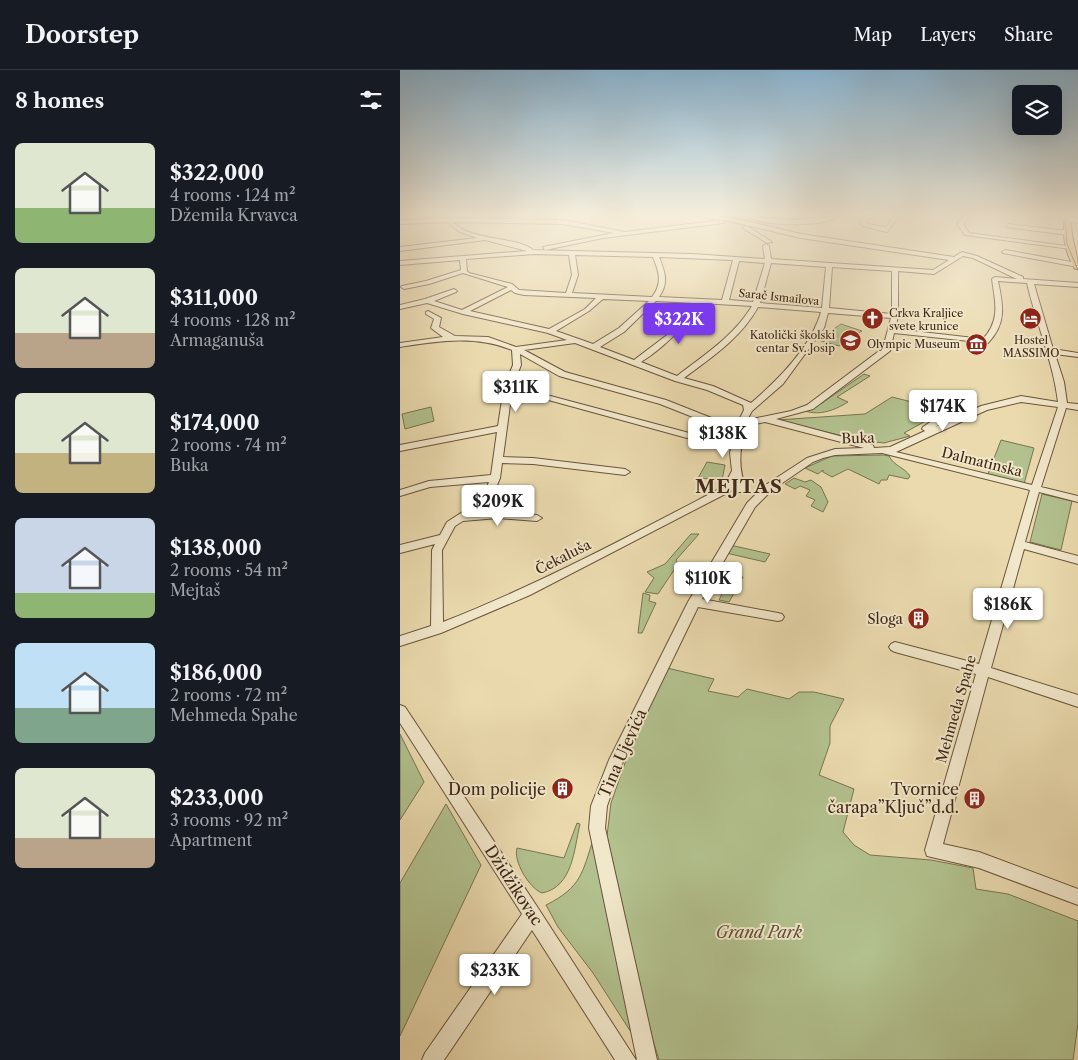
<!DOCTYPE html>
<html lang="en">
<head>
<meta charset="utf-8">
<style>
	:root { --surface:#171b24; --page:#242831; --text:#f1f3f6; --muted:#9ea1a6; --line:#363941; --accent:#7c3aed }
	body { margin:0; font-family:"Libre Caslon Text",serif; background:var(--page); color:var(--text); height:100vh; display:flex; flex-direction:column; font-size:19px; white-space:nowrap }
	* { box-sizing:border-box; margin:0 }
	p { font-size:16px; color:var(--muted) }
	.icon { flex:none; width:28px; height:28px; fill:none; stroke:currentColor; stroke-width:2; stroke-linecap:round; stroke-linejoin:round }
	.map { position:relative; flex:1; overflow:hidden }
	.details { display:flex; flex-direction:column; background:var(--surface); width:400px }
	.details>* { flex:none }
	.controls { position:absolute; left:612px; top:15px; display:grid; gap:10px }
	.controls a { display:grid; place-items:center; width:50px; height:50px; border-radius:8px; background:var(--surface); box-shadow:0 5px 20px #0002; font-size:25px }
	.price { position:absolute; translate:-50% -42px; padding:0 11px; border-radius:5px; background:#fff; color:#222; font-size:16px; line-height:32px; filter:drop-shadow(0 1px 2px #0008) }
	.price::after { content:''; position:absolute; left:50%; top:30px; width:15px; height:11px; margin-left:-8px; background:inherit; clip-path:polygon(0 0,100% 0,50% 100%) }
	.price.on { background:var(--accent); color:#fff }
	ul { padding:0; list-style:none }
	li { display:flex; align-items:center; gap:15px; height:125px; padding:0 15px }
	li span { display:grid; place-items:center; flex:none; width:140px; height:100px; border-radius:8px; color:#555 }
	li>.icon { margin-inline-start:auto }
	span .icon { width:60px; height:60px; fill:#fffc; stroke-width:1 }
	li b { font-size:21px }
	h2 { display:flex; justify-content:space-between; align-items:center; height:60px; padding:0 15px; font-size:21px }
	header { display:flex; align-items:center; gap:30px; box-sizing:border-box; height:70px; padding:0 25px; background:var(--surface); border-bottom:1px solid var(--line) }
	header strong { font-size:24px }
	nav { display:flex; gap:28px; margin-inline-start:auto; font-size:18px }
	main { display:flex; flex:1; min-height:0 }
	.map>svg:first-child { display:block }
	.green { fill:#b2c18e; stroke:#797452 }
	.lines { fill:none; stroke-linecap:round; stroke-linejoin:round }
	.minor-casing { stroke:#6a543c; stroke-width:2 }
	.major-casing { stroke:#402716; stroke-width:2 }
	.minor { fill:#f1e7ca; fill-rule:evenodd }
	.major { fill:#e5bd77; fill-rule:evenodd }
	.tram { stroke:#402716; stroke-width:1 }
	.labels { text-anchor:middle; stroke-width:4; stroke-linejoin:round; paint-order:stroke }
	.far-street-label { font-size:11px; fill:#402716; stroke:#f1e7ca }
	.far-poi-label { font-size:11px; fill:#402716; stroke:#f1e7ca; text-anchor:end }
	.street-label { font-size:14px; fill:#402716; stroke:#f1e7ca }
	.poi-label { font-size:14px; fill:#402716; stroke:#f1e7ca; text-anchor:end }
	.near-street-label { font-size:16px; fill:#402716; stroke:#f1e7ca }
	.near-poi-label { font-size:16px; fill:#402716; stroke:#f1e7ca; text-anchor:end }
	.near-park-label { font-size:16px; font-style:italic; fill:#5c4e34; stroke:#f1e7ca }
	.district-label { font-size:19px; font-weight:bold; letter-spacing:1px; fill:#402716; stroke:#f1e7ca }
</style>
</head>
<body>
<header>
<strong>Doorstep</strong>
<nav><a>Map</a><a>Layers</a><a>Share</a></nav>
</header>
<main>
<section class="details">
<h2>8 homes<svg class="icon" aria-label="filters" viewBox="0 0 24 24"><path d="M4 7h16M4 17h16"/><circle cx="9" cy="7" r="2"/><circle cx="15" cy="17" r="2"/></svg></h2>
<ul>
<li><span style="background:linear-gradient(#dfe7d0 65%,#8fb573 0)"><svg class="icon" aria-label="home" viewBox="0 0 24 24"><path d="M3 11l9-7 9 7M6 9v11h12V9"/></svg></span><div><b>$322,000</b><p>4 rooms · 124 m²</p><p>Džemila Krvavca</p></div></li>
<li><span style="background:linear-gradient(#dfe7d0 65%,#b9a48a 0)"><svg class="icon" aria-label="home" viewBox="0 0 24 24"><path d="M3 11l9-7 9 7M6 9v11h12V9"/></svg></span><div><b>$311,000</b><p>4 rooms · 128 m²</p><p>Armaganuša</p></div></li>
<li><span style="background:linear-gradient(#dfe7d0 60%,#c2b280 0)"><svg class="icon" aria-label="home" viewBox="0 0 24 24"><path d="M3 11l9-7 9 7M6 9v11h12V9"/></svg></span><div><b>$174,000</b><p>2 rooms · 74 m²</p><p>Buka</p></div></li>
<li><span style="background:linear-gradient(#c9d6e8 75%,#8fb573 0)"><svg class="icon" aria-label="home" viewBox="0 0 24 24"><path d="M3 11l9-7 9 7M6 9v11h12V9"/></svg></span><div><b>$138,000</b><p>2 rooms · 54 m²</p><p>Mejtaš</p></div></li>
<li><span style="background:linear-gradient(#bfe0f5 65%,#7fa58c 0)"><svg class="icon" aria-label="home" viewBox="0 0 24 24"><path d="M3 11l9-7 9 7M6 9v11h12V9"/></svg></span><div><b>$186,000</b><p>2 rooms · 72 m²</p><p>Mehmeda Spahe</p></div></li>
<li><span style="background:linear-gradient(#dfe7d0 70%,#b9a48a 0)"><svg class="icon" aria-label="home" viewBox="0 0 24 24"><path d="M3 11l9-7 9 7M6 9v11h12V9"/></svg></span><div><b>$233,000</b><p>3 rooms · 92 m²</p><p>Apartment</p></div></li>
</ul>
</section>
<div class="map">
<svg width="678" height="990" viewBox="0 0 678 990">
	<rect width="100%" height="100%" fill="#eadaae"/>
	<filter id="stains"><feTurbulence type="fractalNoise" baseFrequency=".004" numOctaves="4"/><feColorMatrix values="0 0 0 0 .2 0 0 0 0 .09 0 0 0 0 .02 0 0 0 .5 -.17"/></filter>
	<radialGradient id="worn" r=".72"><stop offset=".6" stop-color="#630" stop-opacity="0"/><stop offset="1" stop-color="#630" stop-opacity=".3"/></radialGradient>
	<!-- green -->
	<path class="green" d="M441,254L462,261L439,276L418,270Z
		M464,304L470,306L437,327L448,332C435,340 420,346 405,341L422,333Z
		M492,327L536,338L531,348L504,363L510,366L484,373L459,370L377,350L465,344Z
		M31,337L34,351L5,359L2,344Z
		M601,370L634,378L624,414L588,404Z
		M484,385L489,386C494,396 504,397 510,406L508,409L489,405L487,410H481L479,414L448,399L432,407L423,402V400L418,404L405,398L432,386Z
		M307,392L325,395L322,410L298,408Z
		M394,408L405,412L411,410L421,417L428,432L423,442L411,436L415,430L406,426L410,420L400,416L395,419L385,414Z
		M642,424L672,431L661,480L630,472Z
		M291,464H299L276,490L278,494L258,524L245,522L254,508L247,502L265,494Z
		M330,475L370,484L365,492L326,483Z
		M331,505L343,507L329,532L319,530Z
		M243,523L250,525L249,531L256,533L242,563H238Z
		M267,598L314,609L308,621L338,627L347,619L389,629L399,622H414L444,629L430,656V673L419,705L454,719L443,762L454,775L470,785L531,790L573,798L576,819L608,824L678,851V953L673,990H259L252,967L207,766L211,733L225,693Z
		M0,664L24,712L0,750Z
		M46,734L81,795L0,966V813Z
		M177,753L180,754C174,779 173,817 142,823C129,818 113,791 117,778L164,788Z
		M194,767L236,970L193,903L158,857L146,835C182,817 182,803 194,767Z"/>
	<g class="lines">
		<defs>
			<path id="minor" d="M294,146L329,147L401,164L554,187L562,182L577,186L623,207V209L678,213V217L634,214L653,279L678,283V287L655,284L664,312L667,333L678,334V340L666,338L641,417L678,426V432L639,422L625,472L678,486V494L624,479L591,598L678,625V637L588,607L543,774L579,782L678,819V835L579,798L527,786L525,780L576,604L495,582L491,580L489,577L491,574L495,572L579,594L630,420L482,383L435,385L423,388L413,392L372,420L355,437L302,529L378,543L382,544L384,547L382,550L378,551L298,537L221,696L207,736L205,758L257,990H237L189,758L191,736L209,690L288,532L347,433L364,416L407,388L435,379L464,378L365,352L345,356C340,378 337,399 347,420L346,422H338L334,414L331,421L130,525L41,563L0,576V566L31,556L32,480L35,474L0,483V475L40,465L47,452L81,430L89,412L30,417L0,426V420L29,411L91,405L97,362L0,381V375L98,356L104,317L113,295L112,280C75,265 39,271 0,277V273L43,267L31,258L34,249L26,244V242L28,241L41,248L39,257L55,266L88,267L116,277L167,270L148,263L63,244L27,233L0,239V235L25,229L54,219L57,221L56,222L34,231L62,240L108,217L63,203L29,214L4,219L1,217L2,216L26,211L61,200L60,190L0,195V191L127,181L85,170L0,181V177L77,168L60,162L47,152L0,154V150L48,148L163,150L225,162L322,150L324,153L203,168L145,180L143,177L214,163L163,154L53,152C71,172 117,166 133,180L292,184L365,189L363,176L366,174L369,176L371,189L533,200L549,190L401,168L329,151ZM134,184L169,185L172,205L166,223L119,220L112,214L69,203L67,201L66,189ZM175,185L253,187C259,202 263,213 252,227L172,223L178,205ZM563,186L573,188L617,209L595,207L592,209C595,232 601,249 583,269L495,259L498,246V201L534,204ZM259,187L333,190L322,230L259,227C269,213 265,202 259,187ZM339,191L365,193L353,232L329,230ZM371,193L426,197L422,238L360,233ZM432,197L492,201V244L429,238ZM598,211L627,213C636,253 653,291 658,332L621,326L581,336L535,357L543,352L549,340L545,337L542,338L536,348L523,357L522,359L525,361L490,377L474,378L473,375L376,349L413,339L490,281L494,263L588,273C607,253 603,235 598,211ZM111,220L115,223L124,225L196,228L185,239L149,259L70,241ZM203,229L249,231L219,258L193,274L156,261L189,241ZM256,231L293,233L267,265L234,290L200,277L224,262ZM300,233L352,236C334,266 304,285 277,306L241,292C265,277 284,257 300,233ZM358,237L421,242C411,277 378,310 351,333L313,316L284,308C312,287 341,268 358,237ZM428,243L491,248L483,278L407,335L391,341L347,350L352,341L383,314L424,258ZM175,273L275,311L307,320L343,335L344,340L338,352L314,349L266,330L165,302L124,280ZM120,284L159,306L260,334L308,353L336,357L330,383L332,401L323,417C231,465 140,514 43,552L42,480L55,456L63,451L98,448L137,451L142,448L137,445L98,442L74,444L90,432L100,408L102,393L133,394L225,405L230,402L225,399L133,388L103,387L112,320L287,368H293L295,366L293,364L113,316L121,295ZM621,332L658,337L632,415L496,382L587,340Z
				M345,146L394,150L440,146C422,158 363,156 345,146Z
				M466,146H471L466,152L467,154L486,157L494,146H499L487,162L463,156L460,152Z
				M565,146H570L563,154L569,163L674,177L671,179L565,165L557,154Z
				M667,148L678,149V153L665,151Z
				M608,154L668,161L671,163L668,165L606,157Z
				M343,156H347L372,172L367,173L343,158Z
				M605,180L677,193L678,197L603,183L602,182Z
				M0,635L5,637L138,838L236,990H215L132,860L44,990H22L25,983L122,844L0,653Z"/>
			<path id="major" d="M665,146H671C669,165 678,181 678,199H675C665,183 662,164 665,146Z"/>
		</defs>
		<!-- minor casing -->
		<use href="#minor" class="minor-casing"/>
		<!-- major casing -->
		<use href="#major" class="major-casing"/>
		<!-- minor -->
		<use href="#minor" class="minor"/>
		<!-- major -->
		<use href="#major" class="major"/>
		<!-- tram -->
		<path class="tram" d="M665,146L667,174L678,200"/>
	</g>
	<!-- sky -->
	<linearGradient id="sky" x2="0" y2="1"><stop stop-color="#8ab6d4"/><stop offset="0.51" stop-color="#f6eedb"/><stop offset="1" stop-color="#f6eedb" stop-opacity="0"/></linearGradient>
	<rect width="678" height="284" fill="url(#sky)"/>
	<!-- icons -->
	<defs>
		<symbol id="church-disc" viewBox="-11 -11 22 22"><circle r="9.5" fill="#8f2418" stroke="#f1e7ca"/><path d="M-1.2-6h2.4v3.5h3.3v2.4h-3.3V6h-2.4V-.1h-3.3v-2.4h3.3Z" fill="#fff"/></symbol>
		<symbol id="hotel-disc" viewBox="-11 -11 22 22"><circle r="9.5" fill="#8f2418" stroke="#f1e7ca"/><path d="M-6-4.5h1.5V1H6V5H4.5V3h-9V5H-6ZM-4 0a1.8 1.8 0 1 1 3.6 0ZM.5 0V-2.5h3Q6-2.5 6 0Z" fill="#fff"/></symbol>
		<symbol id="school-disc" viewBox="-11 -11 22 22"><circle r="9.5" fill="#8f2418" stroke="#f1e7ca"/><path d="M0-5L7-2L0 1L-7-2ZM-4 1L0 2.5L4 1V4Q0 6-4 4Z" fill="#fff"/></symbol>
		<symbol id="museum-disc" viewBox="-11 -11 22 22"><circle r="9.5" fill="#8f2418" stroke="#f1e7ca"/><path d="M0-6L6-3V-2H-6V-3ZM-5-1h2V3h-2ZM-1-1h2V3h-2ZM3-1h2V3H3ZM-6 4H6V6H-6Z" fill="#fff"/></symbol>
		<symbol id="building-disc" viewBox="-11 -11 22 22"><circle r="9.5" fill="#8f2418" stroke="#f1e7ca"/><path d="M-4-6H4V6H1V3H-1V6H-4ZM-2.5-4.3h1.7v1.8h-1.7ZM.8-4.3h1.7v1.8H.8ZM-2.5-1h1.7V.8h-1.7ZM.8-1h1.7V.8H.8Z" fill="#fff"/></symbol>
	</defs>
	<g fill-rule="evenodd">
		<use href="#church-disc" x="460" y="236" width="25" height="25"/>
		<use href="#hotel-disc" x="618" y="236" width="25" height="25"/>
		<use href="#school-disc" x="438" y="258" width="25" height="25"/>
		<use href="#museum-disc" x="564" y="262" width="25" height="25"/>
		<use href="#building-disc" x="506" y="536" width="25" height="25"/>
		<use href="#building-disc" x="150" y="706" width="25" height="25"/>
		<use href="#building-disc" x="562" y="716" width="25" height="25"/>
	</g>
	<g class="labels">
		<!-- far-street labels -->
		<g class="far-street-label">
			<text transform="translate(379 227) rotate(6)" y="4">Sarač Ismailova</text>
		</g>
		<!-- far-poi labels -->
		<g class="far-poi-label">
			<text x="489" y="247" text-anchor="start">Crkva Kraljice<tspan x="489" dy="13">svete krunice</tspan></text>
			<text x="435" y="269">Katolički školski<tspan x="435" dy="13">centar Sv. Josip</tspan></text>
			<text x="631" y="274" text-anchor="middle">Hostel<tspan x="631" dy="13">MASSIMO</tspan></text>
			<text x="560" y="278">Olympic Museum</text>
		</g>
		<!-- street labels -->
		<g class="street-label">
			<text transform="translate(458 368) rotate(-2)" y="5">Buka</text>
			<text transform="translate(582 392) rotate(14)" y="5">Dalmatinska</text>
			<text transform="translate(163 487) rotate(-27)" y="5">Čekaluša</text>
			<text transform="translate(556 639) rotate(-74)" y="5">Mehmeda Spahe</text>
		</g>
		<!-- poi labels -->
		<g class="poi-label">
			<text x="503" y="554">Sloga</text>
		</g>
		<!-- near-street labels -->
		<g class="near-street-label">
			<text transform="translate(222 683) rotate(-66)" y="6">Tina Ujevića</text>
			<text transform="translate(114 815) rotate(57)" y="6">Džidžikovac</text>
		</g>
		<!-- near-poi labels -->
		<g class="near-poi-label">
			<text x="146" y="725">Dom policije</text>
			<text x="559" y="725">Tvornice<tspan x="559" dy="18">čarapa”Ključ”d.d.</tspan></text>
		</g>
		<!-- near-park labels -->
		<g class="near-park-label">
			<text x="359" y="868">Grand Park</text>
		</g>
		<!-- district labels -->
		<g class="district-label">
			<text x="339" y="423">MEJTAS</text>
		</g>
	</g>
	<rect width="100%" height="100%" filter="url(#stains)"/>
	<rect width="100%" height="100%" fill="url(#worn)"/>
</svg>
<div class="controls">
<a><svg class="icon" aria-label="layers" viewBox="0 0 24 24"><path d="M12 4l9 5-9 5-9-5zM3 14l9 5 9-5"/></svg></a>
</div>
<b class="price on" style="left:279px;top:275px">$322K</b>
<b class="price" style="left:116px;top:343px">$311K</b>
<b class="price" style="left:543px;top:362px">$174K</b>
<b class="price" style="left:323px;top:389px">$138K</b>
<b class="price" style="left:98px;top:457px">$209K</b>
<b class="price" style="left:308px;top:534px">$110K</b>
<b class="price" style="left:608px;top:560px">$186K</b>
<b class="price" style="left:95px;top:926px">$233K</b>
</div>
</main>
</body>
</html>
